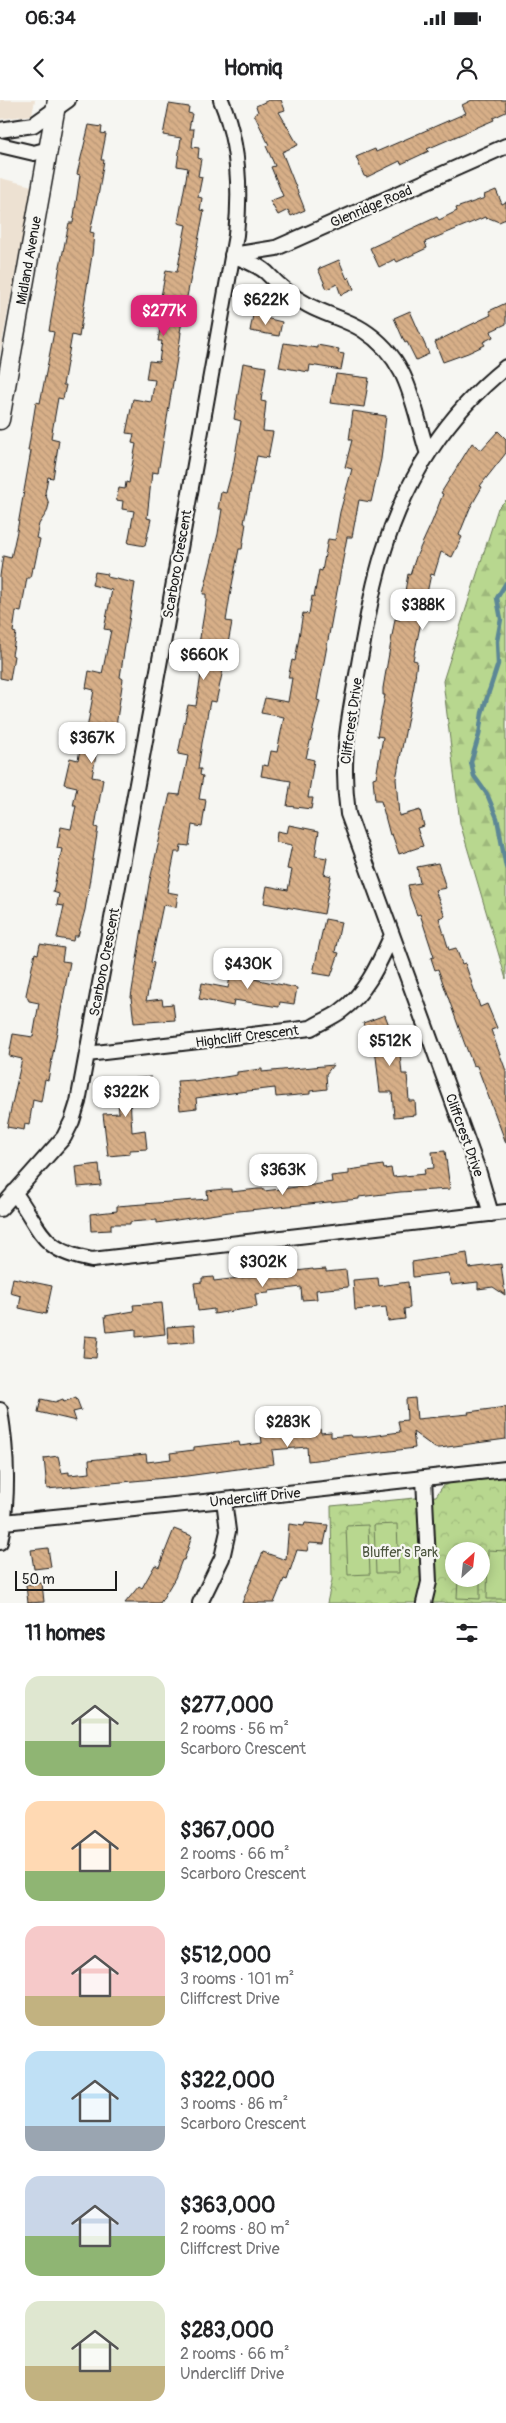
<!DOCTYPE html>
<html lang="en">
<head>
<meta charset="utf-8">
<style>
	:root { --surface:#fff; --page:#f6f6f6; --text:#202124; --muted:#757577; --accent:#db2777 }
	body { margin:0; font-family:Pangolin,sans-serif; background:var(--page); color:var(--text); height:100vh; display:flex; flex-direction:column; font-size:19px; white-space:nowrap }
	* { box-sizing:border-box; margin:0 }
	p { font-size:16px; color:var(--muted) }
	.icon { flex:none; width:28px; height:28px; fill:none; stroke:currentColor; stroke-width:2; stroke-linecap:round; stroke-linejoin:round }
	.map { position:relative; height:1503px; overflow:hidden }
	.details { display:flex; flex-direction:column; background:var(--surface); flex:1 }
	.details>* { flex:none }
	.needle { width:32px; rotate:27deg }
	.tools { position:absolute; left:445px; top:1442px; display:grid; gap:10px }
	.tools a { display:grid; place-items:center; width:45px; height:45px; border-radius:50%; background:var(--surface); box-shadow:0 2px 12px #0003; font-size:25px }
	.scale { position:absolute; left:15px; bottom:12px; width:102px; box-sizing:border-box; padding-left:5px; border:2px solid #1c1c1c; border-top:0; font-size:14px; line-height:18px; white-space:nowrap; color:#1c1c1c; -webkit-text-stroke:4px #f6f6f2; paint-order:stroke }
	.price { position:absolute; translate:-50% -42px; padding:0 11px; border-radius:10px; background:#fff; color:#222; font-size:16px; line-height:32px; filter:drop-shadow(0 1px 2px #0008) }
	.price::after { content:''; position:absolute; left:50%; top:30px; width:15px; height:11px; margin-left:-8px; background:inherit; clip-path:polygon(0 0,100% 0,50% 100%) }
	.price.on { background:var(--accent); color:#fff }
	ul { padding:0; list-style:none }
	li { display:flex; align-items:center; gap:15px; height:125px; padding:0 25px }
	li span { display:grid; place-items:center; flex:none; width:140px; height:100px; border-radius:15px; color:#555 }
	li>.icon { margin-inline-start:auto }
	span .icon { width:60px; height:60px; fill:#fffc; stroke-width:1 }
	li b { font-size:21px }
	h2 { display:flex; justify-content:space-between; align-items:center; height:60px; padding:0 25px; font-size:21px }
	.status { display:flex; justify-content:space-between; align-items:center; height:35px; padding:0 25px; background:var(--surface); direction:ltr }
	.status svg { height:14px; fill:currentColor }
	header { display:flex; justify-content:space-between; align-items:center; height:65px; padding:0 25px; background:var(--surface); font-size:22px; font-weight:700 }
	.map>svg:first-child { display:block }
	.built { fill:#ede1d2 }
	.forest { fill:url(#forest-firs); stroke:#6a7a56 }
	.park { fill:url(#park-crowns); stroke:#6a7a56; fill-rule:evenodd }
	.pitch { fill:#b8d78f; stroke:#6a7a56 }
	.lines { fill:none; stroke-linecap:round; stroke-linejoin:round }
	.stream { stroke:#5c8796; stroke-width:4.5 }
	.building { fill:url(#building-back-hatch); stroke:#1c1c1c }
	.minor-casing { stroke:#1c1c1c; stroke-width:18 }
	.tertiary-casing { stroke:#1c1c1c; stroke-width:21 }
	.minor { stroke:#f6f6f2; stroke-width:14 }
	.tertiary { stroke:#f6f6f2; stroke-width:18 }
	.labels { text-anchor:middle; stroke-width:4.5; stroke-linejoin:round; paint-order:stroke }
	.street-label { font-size:14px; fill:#1c1c1c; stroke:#f6f6f2 }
	.park-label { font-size:14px; fill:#4b543e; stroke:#f6f6f2 }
</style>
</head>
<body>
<div class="status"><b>06:34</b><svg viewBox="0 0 49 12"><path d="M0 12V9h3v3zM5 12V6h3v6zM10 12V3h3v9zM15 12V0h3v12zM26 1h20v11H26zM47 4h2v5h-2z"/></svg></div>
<header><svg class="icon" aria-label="back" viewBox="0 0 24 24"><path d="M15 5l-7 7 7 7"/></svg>Homiq<svg class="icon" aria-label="person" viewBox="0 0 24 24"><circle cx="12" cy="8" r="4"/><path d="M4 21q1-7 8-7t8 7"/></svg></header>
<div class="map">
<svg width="506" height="1503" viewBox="0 0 506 1503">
	<defs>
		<pattern id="forest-firs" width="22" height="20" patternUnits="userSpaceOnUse" patternTransform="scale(1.25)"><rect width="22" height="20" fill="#b8d78f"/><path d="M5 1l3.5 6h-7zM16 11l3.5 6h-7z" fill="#9eb87b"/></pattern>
		<pattern id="park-crowns" width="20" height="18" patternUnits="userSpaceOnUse" patternTransform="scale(1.25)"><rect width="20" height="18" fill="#b8d78f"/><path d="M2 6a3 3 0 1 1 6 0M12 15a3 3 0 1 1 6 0" fill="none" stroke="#9eb87b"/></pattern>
		<pattern id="building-back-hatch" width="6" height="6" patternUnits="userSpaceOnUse" patternTransform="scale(1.25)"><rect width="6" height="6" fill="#d7af88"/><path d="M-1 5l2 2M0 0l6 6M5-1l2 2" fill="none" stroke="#b89675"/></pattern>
	</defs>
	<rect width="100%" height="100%" fill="#f6f6f2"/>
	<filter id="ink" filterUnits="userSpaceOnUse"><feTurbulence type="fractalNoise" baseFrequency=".02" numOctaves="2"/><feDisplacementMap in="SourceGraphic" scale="10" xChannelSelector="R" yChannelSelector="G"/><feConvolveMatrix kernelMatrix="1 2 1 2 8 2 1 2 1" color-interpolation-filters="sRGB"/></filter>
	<g filter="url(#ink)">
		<!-- built -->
		<path class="built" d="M0,0H35L32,15L0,19Z
			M0,78L32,86L0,254Z"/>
		<!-- forest -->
		<path class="forest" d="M506,400V879L460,723L443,581L498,408Z"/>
		<!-- park -->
		<path class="park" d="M506,1377V1503H327L332,1480L331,1406L436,1396L443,1386L451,1383ZM454,1451H481V1479H454Z"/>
		<!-- pitch -->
		<path class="pitch" d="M397,1424L399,1473H376L374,1425Z
			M368,1425L370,1474L348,1475L346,1426Z
			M488,1450L506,1451V1499H487Z
			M458,1479H480V1499L457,1498Z"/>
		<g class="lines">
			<!-- stream -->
			<path class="stream" d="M506,483L497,498L501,519L497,541L498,564L482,613L479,635L471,662L474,676L487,694L497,718L506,767"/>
		</g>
		<!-- building -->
		<path class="building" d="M269,0H281L285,10L279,12L298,45L282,52L305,110L291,116L288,110L278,115L270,101L283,96L271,67L275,66L266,46L269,45L254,14L258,12L256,6Z
			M472,0H506V12L493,18L494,20L434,46L427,49L429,51L401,64L400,61L367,77L364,76L356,57L375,49L376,52L466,13L462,5Z
			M169,4L189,7L188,13L192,14L189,29H194L192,47L199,48L198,58L201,59L198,76L202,77L198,97L202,98L200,110L204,111L180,232H181L180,240L158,373L152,372L147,418L151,419L145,446L128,443L134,411L122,409L123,401L116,400L119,388L125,389L126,382L129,383L136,344L132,343L134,334L126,333L133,299L151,302L155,280L146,279L149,261L159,262L162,241H158L161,223L143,219L147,199L160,202L166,170L177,172L186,125L178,123L188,68L177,66L181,38L163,35Z
			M89,25L102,27L101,33L106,34L101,60H104L99,91L90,132L94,133L92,155L79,237L72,235L63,285H66L63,299L58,298L51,338L59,340L53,378L48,377L45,393L49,404L47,412L39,424L36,438L40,439L34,468H32L30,478H27L21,512L16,511L13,532L16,533L12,555L14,556L10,580L0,578V476L3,456L11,458L17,431L31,351H28L36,302L40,303L54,232L49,231L59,171L69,123H73L80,75L77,74Z
			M496,90L502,104L506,102V119L499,122L489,118L486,119L485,117L425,142L427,148L397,162L395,159L379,167L370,148L437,117L439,120L457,111L456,108L485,98L484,95Z
			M339,160L347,179L349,177L354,189L341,195L337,184L327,189L318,169Z
			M506,203V224L491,231L493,237L483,242L485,245L468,253L443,262L435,242L491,215L489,211Z
			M410,211L429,254L416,260L407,242L405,243L394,218Z
			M253,215L282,222L279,236L250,231Z
			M284,243L317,248V245L339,249L338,253L344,254L341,270L310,265L309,272L279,267Z
			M243,263L266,267L261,301L266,302L263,331L273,332L268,358L257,356L244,423H246L242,449H239L231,490L226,521L232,522L224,565L216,602L210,601L202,643L198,669H201L200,675L203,676L199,699L206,700L202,727L192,725L189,746L181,745L180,752H175L167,792L178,794L176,807L163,805L151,862L154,863L146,901L162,899L163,905L173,904L175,920L134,923L131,897L149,784L170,694L180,695L188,656L178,654L188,605L196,606L202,568L190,566L193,549L198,550L206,501V494H203L218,434L222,409H218L221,392L226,393L233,367L241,321L234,319Z
			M336,274L369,278L364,307L330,303Z
			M353,311L386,316L381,359L371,402L359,400L352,437H347L317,600L320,601L306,658L314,660L308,698H313L311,709L287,706L291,681L261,676L263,665L268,666L271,651L277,652L284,617L261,613L265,598L288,602L292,578H288L292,560L295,561L303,513L309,514L312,496L314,497L319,470L322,471L328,439L335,440L340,412L352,369L345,367L352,340H349Z
			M498,331L506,339V353L480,386L482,387L470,408L459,435L462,437L452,457L441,452L434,475L431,474L413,560L417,561L414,586L396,679L399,716L420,710L424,726L417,728L423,746L399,754L392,734L390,735L381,701H375L373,678L376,677L383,637L377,636L385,595H383V588L395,519L400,520L408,474L410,475L416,457L432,422L443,394L441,393L472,343L481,350Z
			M95,472L108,474L107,477L135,483L120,577L123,579L116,626L110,651L97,650L92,677L103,679L95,727L98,728L85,810L78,836H74L73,841L57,838L64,806L57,805L59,794L53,792L62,749L57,748L61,727L71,729L76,706H73L77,687L64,684L70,658L78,660L82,639L85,640L94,590L86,588L89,571L102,574L111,530L104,529L112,490L92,485Z
			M289,725L319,731L315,756L327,758L324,774L331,776L324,814L264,803L267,786L288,790L292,770L287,769L292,745L276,742L277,731L287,733Z
			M438,763L446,788L435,790L445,816L439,818L449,850L456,848L462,864L465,863L480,907L487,904L497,928L491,930L506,971V1043L477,966L473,965L464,942L438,869L435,870L431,858L434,857L420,814L417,815L410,796L408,785L420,783L417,767Z
			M325,819L341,822L335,852L339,853L331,876L313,873Z
			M40,844L64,848L62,861L70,862L48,980L45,979L41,1002L33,1000L29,1025L25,1024L24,1030L7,1027L22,959L9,956L13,934L33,937L39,903L29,901L26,895L35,853L38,854Z
			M232,866L256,870L254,879L297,888L294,904L280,902L279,907L234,900L233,906L199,899L202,883L228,888Z
			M385,915L395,941L396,954H400L402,974H407L409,1001H415L416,1015L394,1017L392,992H380L374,939L369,941L363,923Z
			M333,965L326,974L327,989L310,991V994L276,997L275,988L239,992L196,998L197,1008L180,1010L177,981L194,980V982L237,975V972L262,969V972Z
			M151,977L153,995L130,998L132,1032L145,1030L147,1049L130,1050V1054L108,1056L103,1014L119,1013L116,980Z
			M445,1051L450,1089L400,1092L359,1097V1099L229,1112L157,1123V1120L130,1122V1124H111V1130L91,1131L90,1114L117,1111V1106L208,1099L207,1091L224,1089H231V1092L258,1089H264V1091L313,1085L332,1082L331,1076L349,1074V1070L383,1065L384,1069L391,1068L393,1077L425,1074L424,1069L434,1068L432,1052Z
			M99,1064L101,1085L78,1087L76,1067Z
			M467,1153L469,1168L501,1164L505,1195L493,1187L478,1189V1182L452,1185L448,1173L413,1177L412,1162Z
			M278,1169L279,1173L313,1169V1170L326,1169V1172L346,1170L348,1187L316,1190L317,1199L302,1200L301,1187L269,1191V1193L255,1194L257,1207L214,1214V1209L198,1211L194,1183L202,1182V1178L213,1177L214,1181L256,1176L255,1171Z
			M13,1178L52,1186L46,1214L19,1208L21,1196L10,1193Z
			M378,1178L379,1186L408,1182L410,1208L404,1209L405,1219L388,1221L386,1207L355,1210L353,1180Z
			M162,1203L165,1234L136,1237V1229L107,1232L105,1216L134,1211L133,1205Z
			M194,1225L195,1242L168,1244L167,1227Z
			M85,1236L98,1237L96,1258L83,1257Z
			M76,1297L81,1310L73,1312L76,1321L38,1312L41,1299L55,1302L63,1299L64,1302Z
			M415,1298L417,1319L469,1314L468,1312L506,1307V1339L440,1348H435L413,1332L415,1348L308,1361L307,1347L272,1350L274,1364L187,1376L47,1389L44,1358L58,1356L62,1373L69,1372V1375L90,1373L89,1360L146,1354L147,1362L171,1359L170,1353L194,1350V1347L239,1342L240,1346L262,1343L260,1326L273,1325V1320L290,1318H299L300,1332L320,1329L321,1333L331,1332V1337L351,1335L352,1337H363L400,1332L398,1321L407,1320L406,1299Z
			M305,1423L328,1425L324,1444L309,1443L307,1451L297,1450L287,1480L284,1479L274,1503H242L263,1452L286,1460L289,1424L304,1426Z
			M174,1429L192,1436L184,1460H182L175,1478L160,1503H125L139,1486L142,1488L155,1465L159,1467Z
			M48,1448L51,1467L34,1469L31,1450Z
			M42,1483L44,1502L28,1503L26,1485Z"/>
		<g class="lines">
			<defs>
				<path id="minor" d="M0,30L33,25L68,0
					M0,45L34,53L49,49
					M232,155L276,148L506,46
					M232,155C244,160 260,165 269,175C280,187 293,197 308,205C326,215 346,219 363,230C410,260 412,304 427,351
					M87,954L311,928C320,922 332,918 341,911C367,892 379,863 392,835
					M14,1092C43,1131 39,1150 92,1160L506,1112
					M0,1109L64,1037L72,1021L78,1002L164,538L236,135C241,89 239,43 221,0
					M491,1114L479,1073L348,714C340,658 349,618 359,564C366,526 372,487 384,450C406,378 447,314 506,267
					M0,1310C7,1355 9,1397 0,1442
					M424,1378L429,1482L424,1503
					M4,1422L224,1400L506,1369
					M200,1503L222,1458L228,1431L224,1400"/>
				<g id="tertiary">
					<path id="s1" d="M0,320L57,0"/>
				</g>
			</defs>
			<!-- minor casing -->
			<use href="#minor" class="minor-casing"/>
			<!-- tertiary casing -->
			<use href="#tertiary" class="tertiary-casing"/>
			<!-- minor -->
			<use href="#minor" class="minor"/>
			<!-- tertiary -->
			<use href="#tertiary" class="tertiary"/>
		</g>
	</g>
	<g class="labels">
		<!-- street labels -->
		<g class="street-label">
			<text transform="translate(371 106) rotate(-23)" y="5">Glenridge Road</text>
			<text dy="5" stroke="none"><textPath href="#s1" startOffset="162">Midland Avenue</textPath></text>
			<text transform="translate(177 464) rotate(-80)" y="5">Scarboro Crescent</text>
			<text transform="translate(351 621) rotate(-82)" y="5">Cliffcrest Drive</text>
			<text transform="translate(104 862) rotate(-79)" y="5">Scarboro Crescent</text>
			<text transform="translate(247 936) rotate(-7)" y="5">Highcliff Crescent</text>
			<text transform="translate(465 1035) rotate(70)" y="5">Cliffcrest Drive</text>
			<text transform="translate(255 1397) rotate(-6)" y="5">Undercliff Drive</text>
		</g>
		<!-- park labels -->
		<g class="park-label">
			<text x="400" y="1457">Bluffer's Park</text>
		</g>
	</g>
</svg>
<div class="tools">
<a><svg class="needle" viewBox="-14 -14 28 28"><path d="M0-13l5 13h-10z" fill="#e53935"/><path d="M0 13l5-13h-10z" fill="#757577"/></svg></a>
</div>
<div class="scale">50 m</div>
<b class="price" style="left:266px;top:226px">$622K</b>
<b class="price on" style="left:164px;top:237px">$277K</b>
<b class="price" style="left:423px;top:531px">$388K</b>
<b class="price" style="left:204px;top:581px">$660K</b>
<b class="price" style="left:92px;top:664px">$367K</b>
<b class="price" style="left:248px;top:890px">$430K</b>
<b class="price" style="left:390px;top:967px">$512K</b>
<b class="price" style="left:126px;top:1018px">$322K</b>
<b class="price" style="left:283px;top:1096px">$363K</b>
<b class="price" style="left:263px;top:1188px">$302K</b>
<b class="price" style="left:288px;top:1348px">$283K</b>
</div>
<section class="details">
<h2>11 homes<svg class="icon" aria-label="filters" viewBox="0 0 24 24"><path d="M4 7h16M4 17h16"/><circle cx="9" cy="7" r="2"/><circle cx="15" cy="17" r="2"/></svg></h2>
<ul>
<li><span style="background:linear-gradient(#dfe7d0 65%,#8fb573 0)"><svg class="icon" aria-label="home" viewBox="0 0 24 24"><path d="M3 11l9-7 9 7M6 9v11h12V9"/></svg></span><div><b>$277,000</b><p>2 rooms · 56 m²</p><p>Scarboro Crescent</p></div></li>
<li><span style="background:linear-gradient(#ffd9b3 70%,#8fb573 0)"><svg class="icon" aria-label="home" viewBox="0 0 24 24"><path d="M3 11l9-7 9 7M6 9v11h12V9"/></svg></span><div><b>$367,000</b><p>2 rooms · 66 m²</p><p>Scarboro Crescent</p></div></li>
<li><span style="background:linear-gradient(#f6c9c9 70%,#c2b280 0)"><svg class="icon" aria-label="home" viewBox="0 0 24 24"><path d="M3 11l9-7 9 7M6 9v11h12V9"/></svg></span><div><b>$512,000</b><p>3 rooms · 101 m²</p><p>Cliffcrest Drive</p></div></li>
<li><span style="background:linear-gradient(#bfe0f5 75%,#9aa5b1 0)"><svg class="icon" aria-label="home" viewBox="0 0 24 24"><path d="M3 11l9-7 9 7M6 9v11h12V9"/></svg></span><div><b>$322,000</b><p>3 rooms · 86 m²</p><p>Scarboro Crescent</p></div></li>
<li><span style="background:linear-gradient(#c9d6e8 60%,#8fb573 0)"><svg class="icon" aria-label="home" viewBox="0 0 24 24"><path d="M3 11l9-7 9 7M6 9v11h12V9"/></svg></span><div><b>$363,000</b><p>2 rooms · 80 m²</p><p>Cliffcrest Drive</p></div></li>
<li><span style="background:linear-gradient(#dfe7d0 65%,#c2b280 0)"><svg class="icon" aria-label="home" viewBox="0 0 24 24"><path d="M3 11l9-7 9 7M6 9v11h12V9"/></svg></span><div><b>$283,000</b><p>2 rooms · 66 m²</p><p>Undercliff Drive</p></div></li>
</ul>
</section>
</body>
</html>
